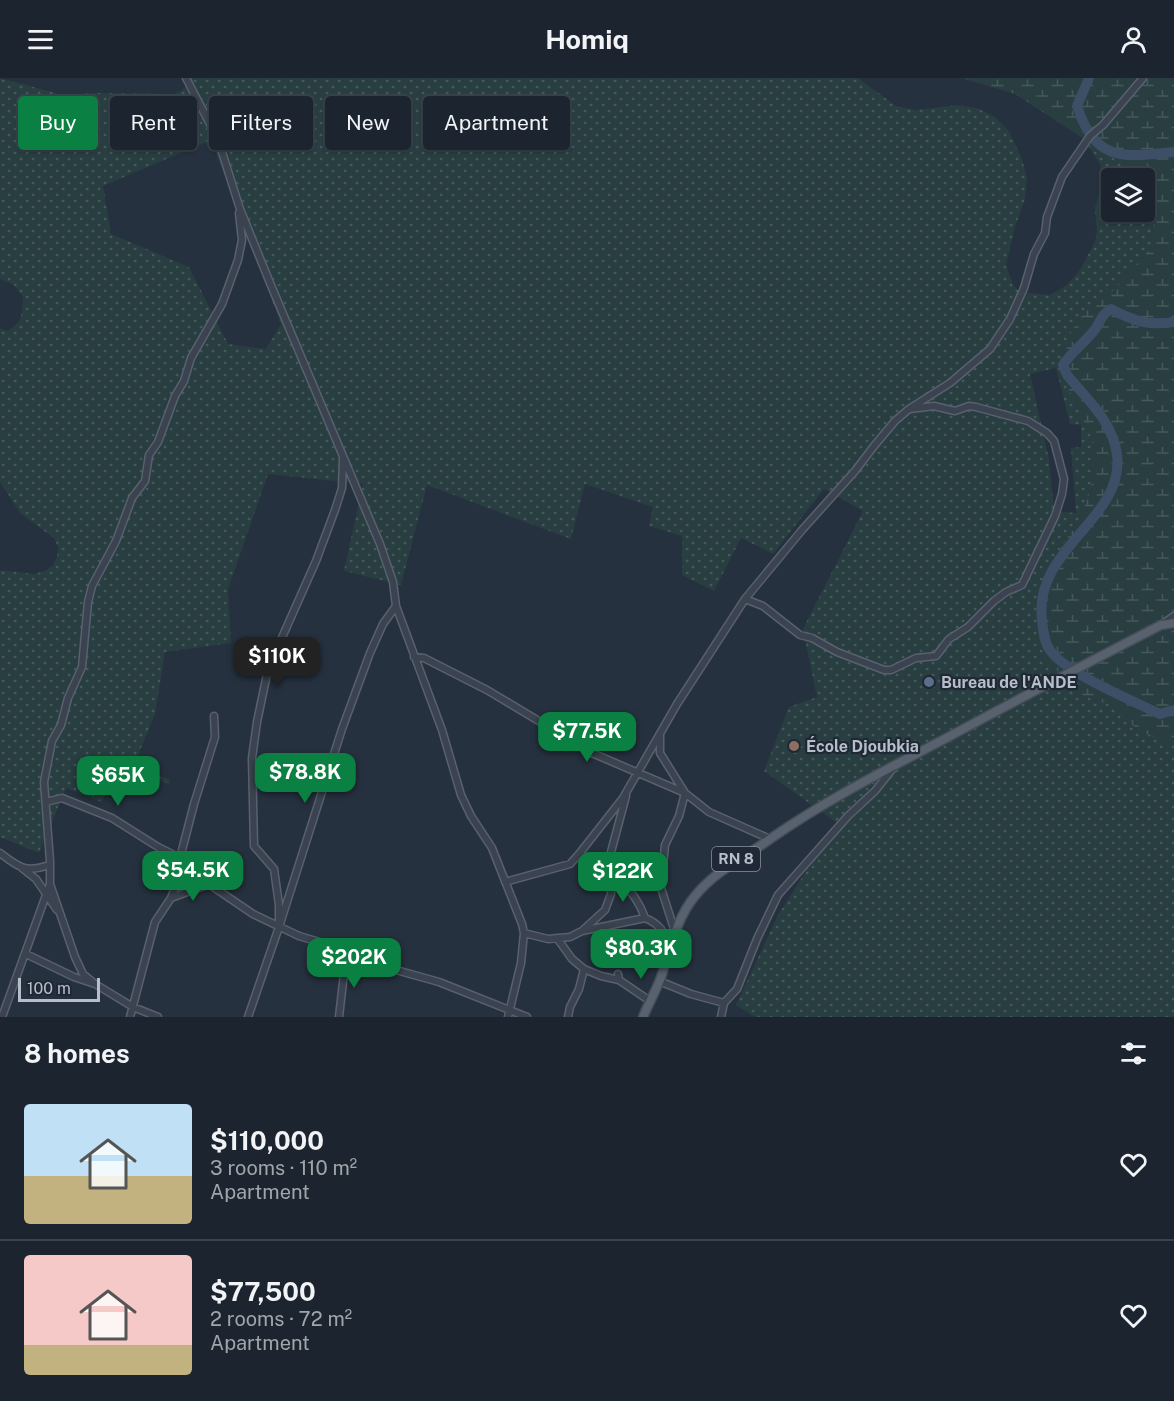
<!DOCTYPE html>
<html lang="en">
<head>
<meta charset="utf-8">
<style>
	:root { --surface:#1c252f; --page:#29313b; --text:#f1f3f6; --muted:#a0a5aa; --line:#3a424b; --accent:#0b8043 }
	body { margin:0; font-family:"Public Sans",sans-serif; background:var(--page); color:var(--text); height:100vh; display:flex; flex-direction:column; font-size:22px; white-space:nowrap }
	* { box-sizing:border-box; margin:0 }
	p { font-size:20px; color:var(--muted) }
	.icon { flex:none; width:33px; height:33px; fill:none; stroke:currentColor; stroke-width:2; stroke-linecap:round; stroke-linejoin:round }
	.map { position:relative; height:939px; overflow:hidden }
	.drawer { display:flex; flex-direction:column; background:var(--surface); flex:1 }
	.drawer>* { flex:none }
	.hud { position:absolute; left:18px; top:18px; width:600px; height:54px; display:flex; gap:12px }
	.tools { position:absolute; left:1101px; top:90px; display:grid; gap:12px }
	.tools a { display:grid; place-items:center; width:54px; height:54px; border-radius:6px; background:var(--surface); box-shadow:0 2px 4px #0004,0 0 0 2px var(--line); font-size:30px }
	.scale { position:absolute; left:18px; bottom:15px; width:82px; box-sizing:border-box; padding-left:6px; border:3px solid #b6beca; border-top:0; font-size:16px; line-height:21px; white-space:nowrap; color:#b6beca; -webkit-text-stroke:4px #1f2834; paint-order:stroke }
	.price { position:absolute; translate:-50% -51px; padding:0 14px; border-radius:12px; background:var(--accent); color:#fff; font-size:20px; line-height:39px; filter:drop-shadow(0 2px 3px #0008) }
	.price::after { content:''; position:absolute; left:50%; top:36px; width:18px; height:14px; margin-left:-9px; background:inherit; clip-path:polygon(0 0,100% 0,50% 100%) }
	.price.on { background:#222; color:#fff }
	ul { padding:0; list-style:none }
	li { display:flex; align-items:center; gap:18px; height:150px; padding:0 24px }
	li+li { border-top:2px solid var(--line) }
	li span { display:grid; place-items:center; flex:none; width:168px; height:120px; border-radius:6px; color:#555 }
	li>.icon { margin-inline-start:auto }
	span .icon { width:72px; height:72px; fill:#fffc; stroke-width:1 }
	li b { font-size:26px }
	h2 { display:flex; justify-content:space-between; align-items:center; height:72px; padding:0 24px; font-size:26px }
	.tag { padding:0 21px; border-radius:6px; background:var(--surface); box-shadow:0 2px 4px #0004,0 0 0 2px var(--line); font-size:21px; line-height:54px }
	.tag.on { background:var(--accent); color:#fff }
	header { display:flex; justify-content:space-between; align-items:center; height:78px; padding:0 24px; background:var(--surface); font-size:27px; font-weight:700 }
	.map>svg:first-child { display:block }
	.grass { fill:url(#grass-dots); fill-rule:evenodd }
	.wetland { fill:url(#wetland-marsh) }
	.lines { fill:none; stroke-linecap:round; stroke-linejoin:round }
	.river { stroke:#3c4f67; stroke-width:10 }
	.minor-casing { stroke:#58616d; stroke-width:9 }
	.major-casing { stroke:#434c58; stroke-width:11 }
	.minor { stroke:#3a434f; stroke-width:6 }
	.major { stroke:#58626f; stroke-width:8 }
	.service-dot { fill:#5c6f8a; stroke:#1f2834; stroke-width:2 }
	.education-dot { fill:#8d6e63; stroke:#1f2834; stroke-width:2 }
	.labels { text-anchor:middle; stroke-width:4.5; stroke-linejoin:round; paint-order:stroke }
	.shield { fill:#1f2834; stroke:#89919d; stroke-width:1.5 }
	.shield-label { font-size:15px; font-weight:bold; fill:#b6beca }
	.poi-label { font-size:16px; font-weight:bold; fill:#b6beca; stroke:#1f2834; text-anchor:start }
</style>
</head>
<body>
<header><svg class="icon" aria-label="menu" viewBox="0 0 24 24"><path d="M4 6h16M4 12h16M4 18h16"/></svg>Homiq<svg class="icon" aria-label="person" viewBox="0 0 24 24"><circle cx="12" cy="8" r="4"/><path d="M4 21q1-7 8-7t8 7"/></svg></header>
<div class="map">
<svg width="1174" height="939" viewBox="0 0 1174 939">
	<defs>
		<pattern id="grass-dots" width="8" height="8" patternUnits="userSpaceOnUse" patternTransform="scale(1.5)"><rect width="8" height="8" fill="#283e40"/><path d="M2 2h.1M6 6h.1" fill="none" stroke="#45585a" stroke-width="1.8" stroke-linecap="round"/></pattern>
		<pattern id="wetland-marsh" width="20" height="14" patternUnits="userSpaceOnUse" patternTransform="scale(1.5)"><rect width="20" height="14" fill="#283e40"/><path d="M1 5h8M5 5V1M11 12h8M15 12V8" fill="none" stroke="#45585a"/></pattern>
	</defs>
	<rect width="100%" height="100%" fill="#26313f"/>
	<!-- grass -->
	<path class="grass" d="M0,0L63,17L95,15L173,16C182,13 188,10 188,0H858L896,28L916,32L957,27L977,30L995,39L1009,53L1022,81L1027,100L1025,121L1015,149L1006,187L1013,207L1020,214L1050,217L1067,207L1080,192L1095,164L1097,154L1095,129L1103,106L1100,86L1070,39L1174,0V939H755L736,927L778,837L837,745L764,693L789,629L817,619L803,551L863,433L824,411L773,476L741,460L714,513L682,497V458L649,448L653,429L585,406L571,461L427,407L401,507L344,493L363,406L268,396L228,511L231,565L165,574L155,636L134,687L170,702L169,706L118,685L102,724L66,710L39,775L0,759V492L34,496L45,493L53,487L57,479L58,469L54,460L21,436L0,404V250L7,253C23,245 22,236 23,219L14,207L0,201ZM211,62L281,246L266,271L228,266L189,189L111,156L103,108ZM1112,100H1144V134H1112ZM1056,290L1070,346L1081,347V369L1071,370L1076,435L1054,433L1049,381L1030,296Z"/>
	<!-- wetland -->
	<path class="wetland" d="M961,0H1174V665L1171,666L1140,653L1132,647L1120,633L1112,628L1084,618L1052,588L1046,580L1038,552V513L1041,503C1067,455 1103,423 1092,361L1060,293L1062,270L1082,236L1097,223L1114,212L1150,171L1155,151L1153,132L1145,112L1144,100H1134L1121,85L1015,16Z"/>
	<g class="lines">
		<!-- river -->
		<path class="river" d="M1089,0L1077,28C1095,85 1124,79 1174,74
			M1174,244C1149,248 1133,243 1111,231C1102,236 1101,242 1096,250C1086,264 1072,273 1063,287L1067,297C1087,321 1113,344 1117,377C1125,441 1033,470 1042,542C1043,552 1044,564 1050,572C1065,595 1133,623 1160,636L1174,632"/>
		<defs>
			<path id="minor" d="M186,0L210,46L222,74L240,131L270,205L380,466L393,504L396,528L442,652L461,717L471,738L492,770L522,846L524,855L521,885L508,939
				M745,521L763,528L800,557L812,560L837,574L884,592H891L916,580L936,578L949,561L968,549L994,523L1006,514L1022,507L1055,438L1062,416L1064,401L1054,363L1047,355L1028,343L976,329L969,328L955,333L934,328L910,331
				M1164,545L1174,538
				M414,579L424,580L487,612L592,675L685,715L709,734L770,761
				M660,657V675L685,715L679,738L665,767L661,810L675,854
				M46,724L62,720L112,740L158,769L180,780L184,787L200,800L253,836L299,858L333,868L342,872L346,878L439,904L527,939
				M0,775C17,788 25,795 46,788
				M579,776C608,790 634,808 645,840C660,846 664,854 670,868
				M180,780L194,726L215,659L214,638
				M22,790L36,801L57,832
				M505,804L570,786L579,776L623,720L677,626L745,521L802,452L855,393L874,368L895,343L909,331L950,305L990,271L1010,241L1024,210L1034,176L1045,155L1047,139L1062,99L1090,58L1103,47L1143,0
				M171,820L209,806
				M279,849V827L274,791L254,768L252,680L257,644L268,591L316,483L335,432L342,410L343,381
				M582,853L605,832L611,816V774L626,718
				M524,855L548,861L570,859L582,853L645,840
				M557,860L572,881L584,891L579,911L570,929L568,939
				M26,876L74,899L95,906L133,929L158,939
				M584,891L601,898L619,902
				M618,896L619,902L650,923
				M659,903L691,916L724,925
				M95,906L83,896L75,879L50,806V783L44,704L52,663L61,647L68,620L82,589L88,524L92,508L116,463L132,420L145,403L149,377L158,364L175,318L184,303L191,280L222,226L238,182L242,162L239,135
				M2,939L50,806
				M130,939L155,844L171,820L184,787
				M248,939L279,849L342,651L370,575L383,546L396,528
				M339,939L346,878
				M721,939L724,925L737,911L757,861L778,817L848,738L875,713L894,689"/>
			<path id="major" d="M643,939C648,927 655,914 660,902C670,874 675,842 695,818C716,792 744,780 770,761C827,721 890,690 952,657C1021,620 1091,583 1161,547L1174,545"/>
		</defs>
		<!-- minor casing -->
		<use href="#minor" class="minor-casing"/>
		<!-- major casing -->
		<use href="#major" class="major-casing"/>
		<!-- minor -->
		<use href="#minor" class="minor"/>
		<!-- major -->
		<use href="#major" class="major"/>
	</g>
	<!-- markers -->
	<circle class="service-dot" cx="929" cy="604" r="6"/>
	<circle class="education-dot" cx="794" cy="668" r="6"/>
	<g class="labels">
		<!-- shield labels -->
		<rect class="shield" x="712" y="769" width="48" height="24" rx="4.5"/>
		<g class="shield-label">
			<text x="736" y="786">RN 8</text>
		</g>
		<!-- poi labels -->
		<g class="poi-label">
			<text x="941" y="610">Bureau de l'ANDE</text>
			<text x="806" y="674">École Djoubkia</text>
		</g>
	</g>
</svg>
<div class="tools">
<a><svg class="icon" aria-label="layers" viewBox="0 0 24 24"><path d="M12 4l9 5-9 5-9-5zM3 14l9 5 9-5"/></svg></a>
</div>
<div class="scale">100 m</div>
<b class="price on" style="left:277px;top:610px">$110K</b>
<b class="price" style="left:587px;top:685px">$77.5K</b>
<b class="price" style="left:305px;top:726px">$78.8K</b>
<b class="price" style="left:118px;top:729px">$65K</b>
<b class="price" style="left:193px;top:824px">$54.5K</b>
<b class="price" style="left:623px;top:825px">$122K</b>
<b class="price" style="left:641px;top:902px">$80.3K</b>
<b class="price" style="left:354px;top:911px">$202K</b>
<div class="hud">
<a class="tag on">Buy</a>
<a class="tag">Rent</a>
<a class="tag">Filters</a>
<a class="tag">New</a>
<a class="tag">Apartment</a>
</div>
</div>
<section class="drawer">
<h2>8 homes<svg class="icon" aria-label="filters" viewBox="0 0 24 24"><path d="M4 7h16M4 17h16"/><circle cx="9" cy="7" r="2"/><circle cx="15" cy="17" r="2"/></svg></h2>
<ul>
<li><span style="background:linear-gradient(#bfe0f5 60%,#c2b280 0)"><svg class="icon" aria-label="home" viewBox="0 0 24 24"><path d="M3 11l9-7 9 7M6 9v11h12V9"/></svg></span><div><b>$110,000</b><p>3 rooms · 110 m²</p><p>Apartment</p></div><svg class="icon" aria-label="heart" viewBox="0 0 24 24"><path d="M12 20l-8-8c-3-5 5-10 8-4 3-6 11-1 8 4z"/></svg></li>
<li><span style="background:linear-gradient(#f6c9c9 75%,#c2b280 0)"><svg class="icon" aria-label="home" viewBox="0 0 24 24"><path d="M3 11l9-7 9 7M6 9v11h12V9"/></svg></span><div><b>$77,500</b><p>2 rooms · 72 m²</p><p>Apartment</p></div><svg class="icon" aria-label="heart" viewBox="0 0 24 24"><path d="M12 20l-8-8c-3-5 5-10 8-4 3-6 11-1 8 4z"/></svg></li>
</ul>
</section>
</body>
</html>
